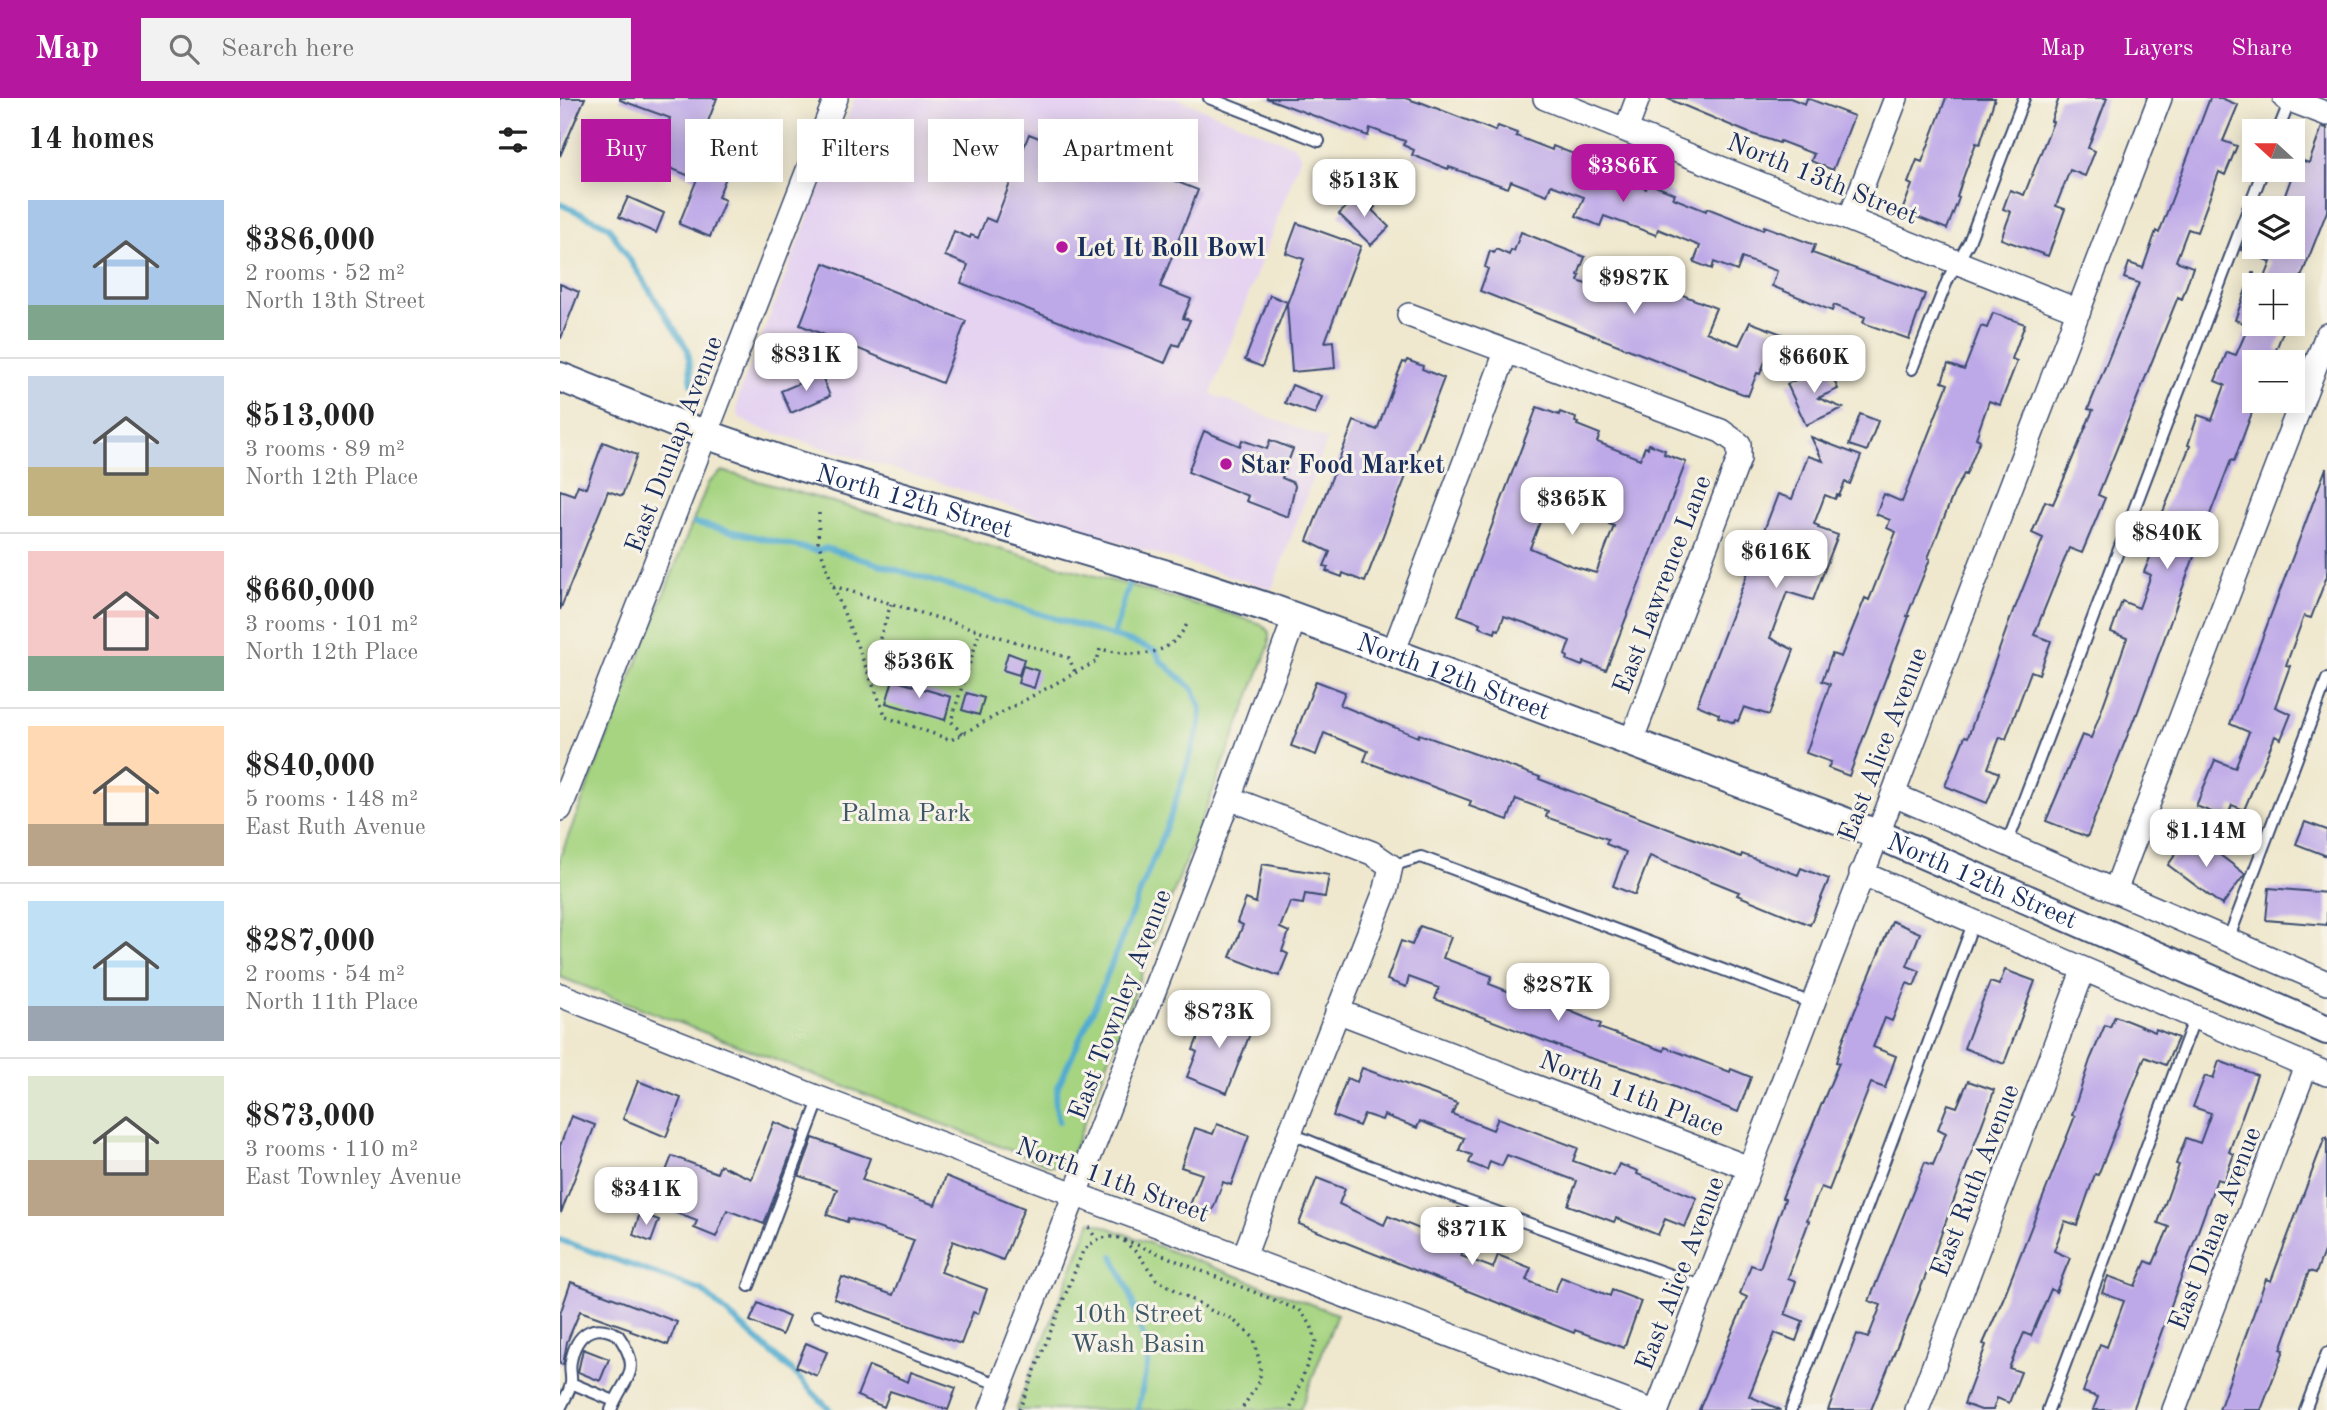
<!DOCTYPE html>
<html lang="en">
<head>
<meta charset="utf-8">
<style>
	:root { --surface:#fff; --page:#f2f2f2; --text:#222; --muted:#767676; --line:#e0e0e0; --accent:#b5179e }
	body { margin:0; font-family:"Old Standard TT",serif; background:var(--page); color:var(--text); height:100vh; display:flex; flex-direction:column; font-size:26px; white-space:nowrap }
	* { box-sizing:border-box; margin:0 }
	p { font-size:23px; color:var(--muted) }
	.icon { flex:none; width:38px; height:38px; fill:none; stroke:currentColor; stroke-width:2; stroke-linecap:round; stroke-linejoin:round }
	.map { position:relative; flex:1; overflow:hidden }
	.panel { display:flex; flex-direction:column; background:var(--surface); width:560px }
	.panel>* { flex:none }
	.guide { position:absolute; left:21px; top:21px; width:665px; height:63px; display:flex; gap:14px }
	.needle { width:46px; rotate:291deg }
	.controls { position:absolute; left:1682px; top:21px; display:grid; gap:14px }
	.controls a { display:grid; place-items:center; width:63px; height:63px; border-radius:0px; background:var(--surface); box-shadow:0 4px 18px #0003; font-size:35px }
	.price { position:absolute; translate:-50% -60px; padding:0 16px; border-radius:14px; background:#fff; color:#222; font-size:23px; line-height:46px; filter:drop-shadow(0 2px 4px #0008) }
	.price::after { content:''; position:absolute; left:50%; top:42px; width:21px; height:16px; margin-left:-10px; background:inherit; clip-path:polygon(0 0,100% 0,50% 100%) }
	.price.selected { background:var(--accent); color:#fff }
	ul { padding:0; list-style:none }
	li { display:flex; align-items:center; gap:21px; height:175px; padding:0 28px }
	li+li { border-top:2px solid var(--line) }
	li span { display:grid; place-items:center; flex:none; width:196px; height:140px; border-radius:0px; color:#555 }
	li>.icon { margin-inline-start:auto }
	span .icon { width:84px; height:84px; fill:#fffc; stroke-width:1 }
	li b { font-size:30px }
	h2 { display:flex; justify-content:space-between; align-items:center; height:84px; padding:0 28px; font-size:30px }
	.chip { padding:0 24px; border-radius:0px; background:var(--surface); box-shadow:0 4px 18px #0003; font-size:24px; line-height:63px }
	.chip.selected { background:var(--accent); color:#fff }
	header { display:flex; align-items:center; gap:42px; box-sizing:border-box; height:98px; padding:0 35px; background:var(--accent); color:#fff }
	header strong { font-size:33px }
	nav { display:flex; gap:38px; margin-inline-start:auto; font-size:24px }
	.search { width:490px; height:63px; background:var(--page); display:flex; align-items:center; gap:18px; box-sizing:border-box; padding:0 24px; border-radius:0px; color:var(--muted); font-size:26px }
	main { display:flex; flex:1; min-height:0 }
	.map>svg:first-child { display:block }
	.built { fill:#e5d3f1 }
	.green { fill:#a6d481; stroke:#608270; stroke-width:2 }
	.lines { fill:none; stroke-linecap:round; stroke-linejoin:round }
	.stream { stroke:#51accf; stroke-width:6 }
	.building { fill:#bea9e8; fill-rule:evenodd }
	.service-casing { stroke:#3b4b6f; stroke-width:14 }
	.minor-casing { stroke:#3b4b6f; stroke-width:26 }
	.tertiary-casing { stroke:#3b4b6f; stroke-width:32 }
	.path { stroke:#3b4b6f; stroke-width:3.5; stroke-dasharray:2 5; stroke-linecap:butt }
	.service { stroke:#fff; stroke-width:10 }
	.minor { stroke:#fff; stroke-width:23 }
	.tertiary { stroke:#fff; stroke-width:28 }
	.poi-dot { fill:#b5179e; stroke:#f7f3e8; stroke-width:2.5 }
	.labels { text-anchor:middle; stroke-width:6; stroke-linejoin:round; paint-order:stroke }
	.street-label { font-size:26px; fill:#1b2f5e; stroke:#f7f3e8 }
	.poi-label { font-size:26px; font-weight:bold; fill:#1b2f5e; stroke:#f7f3e8; text-anchor:start }
	.park-label { font-size:26px; fill:#3e5867; stroke:#f7f3e8 }
</style>
</head>
<body>
<header>
<strong>Map</strong>
<div class="search"><svg class="icon" aria-label="search" viewBox="0 0 24 24"><circle cx="10" cy="10" r="6"/><path d="M15 15l6 6"/></svg>Search here</div>
<nav><a>Map</a><a>Layers</a><a>Share</a></nav>
</header>
<main>
<section class="panel">
<h2>14 homes<svg class="icon" aria-label="filters" viewBox="0 0 24 24"><path d="M4 7h16M4 17h16"/><circle cx="9" cy="7" r="2"/><circle cx="15" cy="17" r="2"/></svg></h2>
<ul>
<li><span style="background:linear-gradient(#a9c7e8 75%,#7fa58c 0)"><svg class="icon" aria-label="home" viewBox="0 0 24 24"><path d="M3 11l9-7 9 7M6 9v11h12V9"/></svg></span><div><b>$386,000</b><p>2 rooms · 52 m²</p><p>North 13th Street</p></div></li>
<li><span style="background:linear-gradient(#c9d6e8 65%,#c2b280 0)"><svg class="icon" aria-label="home" viewBox="0 0 24 24"><path d="M3 11l9-7 9 7M6 9v11h12V9"/></svg></span><div><b>$513,000</b><p>3 rooms · 89 m²</p><p>North 12th Place</p></div></li>
<li><span style="background:linear-gradient(#f6c9c9 75%,#7fa58c 0)"><svg class="icon" aria-label="home" viewBox="0 0 24 24"><path d="M3 11l9-7 9 7M6 9v11h12V9"/></svg></span><div><b>$660,000</b><p>3 rooms · 101 m²</p><p>North 12th Place</p></div></li>
<li><span style="background:linear-gradient(#ffd9b3 70%,#b9a48a 0)"><svg class="icon" aria-label="home" viewBox="0 0 24 24"><path d="M3 11l9-7 9 7M6 9v11h12V9"/></svg></span><div><b>$840,000</b><p>5 rooms · 148 m²</p><p>East Ruth Avenue</p></div></li>
<li><span style="background:linear-gradient(#bfe0f5 75%,#9aa5b1 0)"><svg class="icon" aria-label="home" viewBox="0 0 24 24"><path d="M3 11l9-7 9 7M6 9v11h12V9"/></svg></span><div><b>$287,000</b><p>2 rooms · 54 m²</p><p>North 11th Place</p></div></li>
<li><span style="background:linear-gradient(#dfe7d0 60%,#b9a48a 0)"><svg class="icon" aria-label="home" viewBox="0 0 24 24"><path d="M3 11l9-7 9 7M6 9v11h12V9"/></svg></span><div><b>$873,000</b><p>3 rooms · 110 m²</p><p>East Townley Avenue</p></div></li>
</ul>
</section>
<div class="map">
<svg width="1767" height="1312" viewBox="0 0 1767 1312">
	<rect width="100%" height="100%" fill="#f7f3e8"/>
	<filter id="ink" filterUnits="userSpaceOnUse"><feTurbulence type="fractalNoise" baseFrequency=".0143" numOctaves="2"/><feDisplacementMap in="SourceGraphic" scale="14" xChannelSelector="R" yChannelSelector="G"/><feConvolveMatrix kernelMatrix="1 2 1 2 8 2 1 2 1" color-interpolation-filters="sRGB"/></filter>
	<filter id="wash" filterUnits="userSpaceOnUse"><feTurbulence type="fractalNoise" baseFrequency=".00686" numOctaves="4" result="noise"/><feDisplacementMap in="SourceGraphic" scale="28" xChannelSelector="R" yChannelSelector="G"/><feGaussianBlur stdDeviation="1.57" result="paint"/><feColorMatrix in="noise" values="0 0 0 0 0 0 0 0 0 0 0 0 0 0 0 0 0 1.4 0 .05"/><feComposite in="paint" operator="in"/></filter>
	<g filter="url(#wash)">
		<rect width="100%" height="100%" fill="#efe8ce"/>
		<!-- built -->
		<path class="built" d="M295,0H616L735,48L741,58L651,296L767,342L712,491L512,430L393,389L193,328L180,320L177,314L178,299Z"/>
		<!-- green -->
		<path class="green" d="M162,373L667,515L701,526L709,534V548L511,1059L502,1066L491,1068L0,879V759L148,385Z
			M531,1123L777,1216L740,1312H456Z"/>
		<g class="lines">
			<!-- stream -->
			<path class="stream" d="M0,106L48,128L128,252L132,287
				M135,425L257,453L266,450L575,545L596,553L600,562L633,591L641,610L640,627L611,717L534,910L498,988L495,1006L499,1023
				M553,539L573,473
				M0,1142L141,1192L233,1274L270,1312
				M553,1158L569,1193L589,1258L578,1312"/>
		</g>
		<g id="blocks">
			<!-- building -->
			<path class="building" d="M0,0H25L0,58Z
				M60,0H157L144,34L179,48L158,99L165,102L150,139L119,126L137,81L93,63L110,20L60,2Z
				M706,0H845L860,5V4L935,33L938,28L957,35L956,38L992,52L993,48L1014,56L1012,61L1020,64L1019,67L1060,83L1061,80L1086,91L1088,85L1115,96L1113,100L1146,113L1147,110L1203,132L1204,128L1255,147L1252,155L1365,196L1349,241L1303,225L1305,219L1274,207L1272,213L1212,188L1217,173L1182,160L1177,173L1154,164L1152,171L1134,164L1140,148L1098,131L1096,137L1044,118L1040,128L1016,118L1024,99L991,87L987,97L951,83L948,90L889,69L888,71L852,57L854,52L843,47L845,43L810,30L808,38Z
				M1106,0H1230L1245,6L1247,0L1294,18L1273,72L1251,63L1254,56L1220,43L1219,45L1189,35Z
				M1386,0H1435L1420,46L1416,45L1403,80L1397,99L1399,100L1387,131L1342,113L1352,87L1348,85L1357,62L1362,64Z
				M1499,0H1547L1528,50L1535,53L1525,78L1510,72L1496,108L1505,111L1488,158L1441,141L1451,114L1443,111L1450,92L1464,97L1493,24L1491,23Z
				M1650,0H1661L1678,7L1663,43L1677,48L1665,77L1659,74L1637,134L1628,131L1616,163L1633,169L1622,201L1618,199L1538,397L1545,400L1522,455L1509,450L1474,537L1491,543L1479,576L1471,573L1446,641L1440,639L1428,670L1439,675L1427,705L1385,688L1405,638L1408,639L1454,510H1455L1483,440L1472,435L1485,403L1493,406L1503,383L1533,312L1528,311L1579,185L1564,180L1569,165L1583,170L1596,133L1599,135Z
				M1762,29L1767,30V113L1738,187H1702L1711,164L1681,152L1682,149H1732V103L1724,100L1738,61L1749,65Z
				M469,36L499,48L502,39L638,92L600,189L631,201L623,220L630,222L619,248L613,246L605,265L401,185L408,167L385,158L394,133L410,140L411,137L418,140L426,120L435,124Z
				M799,97L801,100L803,97L815,109L812,112L829,129L811,147L779,116Z
				M68,99L104,115L96,135L59,119Z
				M737,125L801,148L765,244L773,243L775,270L732,274L727,206L744,161L726,155Z
				M961,134L1025,159L1018,177L1020,178L1018,183L1064,201L1074,178L1156,210L1146,234L1161,240L1179,247L1190,224L1256,249L1249,268L1210,251L1200,276L1197,275L1188,298L920,193L928,171L925,169L930,153L934,155L936,151L949,157L951,152L954,153Z
				M264,165L406,223L382,285L240,227Z
				M1692,175H1694V226H1726L1716,252L1742,263L1694,264V309L1674,363L1671,362L1640,442L1577,616H1576L1527,739L1486,723L1522,637L1531,640L1539,619L1567,540L1551,534L1562,503L1579,510L1591,477L1584,474L1596,445L1591,443L1630,348L1628,347L1638,317L1652,322L1665,287L1655,283L1667,254L1676,257L1689,227L1675,222Z
				M0,186L19,194L1,240H0Z
				M710,197L727,204L702,269L685,262Z
				M1433,215L1465,226L1452,261L1457,263L1440,307L1429,303L1416,340L1420,342L1406,377L1404,376L1395,392L1368,460L1370,461L1347,518H1349L1289,678L1268,670L1271,664L1246,655L1270,586L1262,583L1272,556L1281,559L1305,500L1309,502L1336,434L1327,430L1330,422L1316,416L1324,396L1342,404L1388,286L1382,284L1388,266L1404,272L1421,228L1427,230Z
				M847,262L863,268L862,271L884,280L805,484L783,475L782,479L766,473L768,469L764,468L770,454L747,443L794,323L817,332L837,278L843,264L846,265Z
				M1267,267L1278,291L1258,300L1283,310L1246,327L1227,286Z
				M261,276L270,298L231,315L221,293Z
				M732,287L762,299L755,316L725,305Z
				M977,309L999,317L1000,314L1016,320L1015,324L1018,325L1017,327L1040,336L1037,344L1080,361L1085,349L1088,350L1089,346L1105,352L1104,356L1126,364L1046,572L1024,564L1022,568L1007,562L1008,559L1005,557L1010,543L968,526L944,518L939,532L936,531L935,535L919,529L920,525L898,517ZM988,403L1012,410L1050,424L1049,426L1054,428L1036,475L1012,468L970,450Z
				M1300,316L1318,323L1307,353L1289,347Z
				M644,333L680,348L682,342L707,351L710,342L733,351L722,380L734,385L735,388L728,419L686,403L688,398L628,374Z
				M1251,339L1301,358L1290,386L1285,384L1279,398L1277,397L1275,401L1265,397L1254,426L1259,428L1258,430L1278,437L1253,502L1227,494L1210,540L1234,552L1209,617L1184,609L1178,623L1175,622L1174,625L1158,619L1159,616L1137,607L1218,396L1232,401L1248,358L1263,363Z
				M43,344L77,357L62,398L48,393L0,512V392L14,397L18,387L26,390Z
				M1766,370L1767,478L1751,520L1744,518L1726,567L1730,568L1715,609L1731,616L1721,641L1715,638L1684,712L1672,707L1667,720L1636,708L1655,662L1675,670L1689,634L1670,626Z
				M448,555L464,561L459,577L443,572Z
				M463,568L479,573L474,590L458,585Z
				M333,582L391,599L385,622L326,605Z
				M756,583L785,594L780,607L858,639L859,636L980,679L979,681L1181,759L1182,756L1238,777L1241,770L1269,781L1250,827L1177,797L1179,794L1090,758L1075,797L1053,788L1066,754L1046,746L1048,741L986,719L988,713L956,701L948,722L909,708L911,703L804,663L808,653L764,635L756,657L731,648Z
				M407,595L424,600L419,617L402,612Z
				M1745,724L1767,732V758L1736,746Z
				M1631,735L1685,776L1662,807L1608,767Z
				M702,766L769,777L765,799L745,796L743,806L730,804L720,830L729,834L722,853L728,856L719,878L670,859L683,827L677,824L686,801L696,805Z
				M1709,790L1767,795V827L1706,822Z
				M1332,823L1360,835L1347,868L1360,873L1354,888L1347,885L1332,923L1325,920L1313,949L1336,958L1325,990L1311,985L1269,1092L1261,1089L1247,1122L1249,1123L1228,1180L1236,1183L1225,1216L1243,1223L1236,1243L1215,1235L1189,1298L1221,1312H1139L1187,1199L1180,1196L1191,1167L1200,1170L1225,1101L1222,1100L1279,965L1276,964L1284,939Z
				M860,828L891,839L883,860L932,878L929,886L960,898L965,886L992,896L988,904L1041,926L1039,930L1104,953L1105,949L1170,974L1171,971L1191,979L1178,1014L1079,975L1027,959L875,901L879,890L849,879L846,889L827,882L841,843L852,847Z
				M1445,872L1475,883L1444,966L1404,950L1430,884L1439,887Z
				M649,911L693,928L667,995L627,979L637,954L633,952Z
				M1555,918L1595,934L1596,931L1618,940L1606,967L1585,959L1538,1077L1535,1076L1517,1127L1505,1123L1494,1153L1510,1160L1496,1194L1491,1191L1471,1238L1464,1235L1449,1270L1461,1274L1449,1305L1437,1300L1433,1312H1421L1404,1306L1426,1247L1423,1246L1443,1201L1515,1018L1512,1017L1530,962L1545,927L1550,929Z
				M1659,963L1697,977L1669,1054L1674,1056L1664,1083L1657,1081L1573,1312H1533L1538,1299L1523,1294L1540,1246L1547,1249L1564,1203L1542,1195L1548,1178L1575,1188L1586,1163L1593,1166L1609,1129L1598,1125L1619,1067L1616,1066L1626,1040L1640,1045L1651,1015L1633,1009L1645,978L1653,981Z
				M802,970L897,1005L892,1016L933,1032L938,1020L1018,1050L1013,1063L1054,1078L1059,1066L1078,1073L1077,1076L1137,1100L1125,1129L1105,1121L1098,1137L1056,1120L1054,1124L1008,1107L1017,1083L947,1057L942,1068L930,1063L927,1072L909,1065L912,1057L899,1052L904,1040L860,1023L857,1030L824,1017L822,1022L804,1016L799,1028L773,1018L787,980L797,984Z
				M78,983L121,1000L106,1039L63,1021Z
				M1408,983L1434,992L1432,999L1368,1172L1311,1312H1268L1297,1236L1308,1240L1321,1207L1309,1203L1365,1064L1373,1067L1386,1035L1378,1031L1388,1006L1397,1009Z
				M11,1018L35,1027L1,1115L0,1048Z
				M214,1024L239,1034L204,1126L167,1112L156,1139L134,1130L137,1123L93,1106L112,1058L157,1075L160,1067L192,1081Z
				M657,1026L689,1038L671,1087L663,1084L651,1116L630,1107L642,1076L621,1069L635,1030L653,1036Z
				M1765,1039H1767V1145L1756,1175L1749,1173L1721,1251L1724,1252L1701,1312H1659L1706,1181L1711,1183Z
				M253,1040L310,1060L302,1082L375,1107L386,1078L464,1110L443,1162L393,1143L381,1174L427,1191L418,1216L413,1214L401,1246L274,1201L282,1179L333,1197L354,1142L288,1120L287,1124L267,1117L277,1091L239,1078Z
				M757,1080L785,1091L779,1106L824,1127L828,1118L862,1132L867,1118L892,1126L898,1110L916,1117L901,1158L933,1170L938,1157L971,1170L966,1182L995,1194L1001,1179L1050,1198L1052,1192L1081,1203L1064,1250L1015,1232L1014,1235L739,1126Z
				M80,1115L99,1122L91,1144L73,1137Z
				M11,1184L117,1224L108,1247L70,1233L71,1231L20,1213L7,1244L3,1267L0,1266V1216Z
				M198,1205L229,1219L222,1237L190,1223Z
				M246,1245L267,1254L257,1278L236,1269Z
				M23,1251L49,1261L40,1283L18,1274Z
				M309,1268L348,1284L351,1274L396,1290L388,1312L330,1293L324,1309L297,1298Z"/>
		</g>
	</g>
	<g filter="url(#ink)">
		<use href="#blocks" fill-opacity="0" stroke="#3b4b6f" stroke-width="2"/>
		<g class="lines">
			<defs>
				<path id="service" d="M649,0L759,43
					M1718,33L1731,0
					M1352,271L1388,181L1409,144L1464,0
					M1447,746L1703,72
					M831,768L861,759L1252,905
					M1668,842L1767,581
					M730,1035L810,1068L1144,1189
					M189,1188L260,1000
					M257,1218L440,1287
					M11,1285L54,1303
					M0,1311C3,1303 10,1294 11,1285C12,1278 9,1271 11,1263C16,1236 33,1223 58,1237C84,1275 65,1277 51,1312
					M1231,1312L1414,823
					M1488,1312L1635,919
					M1745,1312L1767,1255"/>
				<path id="minor" d="M985,0L1519,213
					M1725,0L1767,16
					M1066,32L1078,0
					M1290,120L1336,0
					M849,217L1161,333L1179,346V361L1070,646
					M833,555L946,254
					M1334,697L1767,885
					M669,700L812,755L831,768L826,791L730,1035L684,1159
					M0,711L276,0
					M1301,775L1767,976
					M1555,793L1767,237
					M0,897L256,999L1089,1312
					M777,913L1189,1070
					M431,1312L669,700L735,519
					M1097,1312L1600,0
					M1357,1312L1523,873
					M1614,1312L1746,968"/>
				<g id="tertiary">
					<path id="s1" d="M0,279L125,329L229,365L624,482L712,511L833,555L1317,736L1767,932"/>
				</g>
			</defs>
			<!-- service casing -->
			<use href="#service" class="service-casing"/>
			<!-- minor casing -->
			<use href="#minor" class="minor-casing"/>
			<!-- tertiary casing -->
			<use href="#tertiary" class="tertiary-casing"/>
			<!-- path -->
			<path class="path" d="M259,415L258,444L273,488L326,619L391,642L537,563L540,551C575,559 609,561 627,526
				M273,488L509,560L515,574
				M309,574L331,506
				M402,636L391,623L420,533
				M529,1129L536,1141
				M564,1143L578,1156L596,1181L652,1213L671,1220L694,1240L700,1267V1283L681,1312
				M459,1312L523,1153C536,1141 542,1137 560,1140L741,1213L751,1227L756,1243L730,1312"/>
			<!-- service -->
			<use href="#service" class="service"/>
			<!-- minor -->
			<use href="#minor" class="minor"/>
			<!-- tertiary -->
			<use href="#tertiary" class="tertiary"/>
		</g>
	</g>
	<!-- markers -->
	<g class="poi-dot">
		<circle cx="502" cy="149" r="7"/>
		<circle cx="666" cy="366" r="7"/>
	</g>
	<g class="labels">
		<!-- street labels -->
		<g class="street-label">
			<text transform="translate(1263 80) rotate(22)" y="9">North 13th Street</text>
			<text transform="translate(113 346) rotate(-69)" y="9">East Dunlap Avenue</text>
			<text dy="9" stroke="none"><textPath href="#s1" startOffset="376">North 12th Street</textPath></text>
			<text transform="translate(1101 486) rotate(-69)" y="9">East Lawrence Lane</text>
			<text dy="9" stroke="none"><textPath href="#s1" startOffset="943">North 12th Street</textPath></text>
			<text transform="translate(1322 646) rotate(-69)" y="9">East Alice Avenue</text>
			<text dy="9" stroke="none"><textPath href="#s1" startOffset="1510">North 12th Street</textPath></text>
			<text transform="translate(559 906) rotate(-69)" y="9">East Townley Avenue</text>
			<text transform="translate(1072 995) rotate(21)" y="9">North 11th Place</text>
			<text transform="translate(553 1081) rotate(20)" y="9">North 11th Street</text>
			<text transform="translate(1414 1082) rotate(-69)" y="9">East Ruth Avenue</text>
			<text transform="translate(1654 1130) rotate(-69)" y="9">East Diana Avenue</text>
			<text transform="translate(1119 1175) rotate(-69)" y="9">East Alice Avenue</text>
		</g>
		<!-- poi labels -->
		<g class="poi-label">
			<text x="516" y="158">Let It Roll Bowl</text>
			<text x="680" y="375">Star Food Market</text>
		</g>
		<!-- park labels -->
		<g class="park-label">
			<text x="346" y="723">Palma Park</text>
			<text x="578" y="1224">10th Street<tspan x="578" dy="30">Wash Basin</tspan></text>
		</g>
	</g>
</svg>
<div class="controls">
<a><svg class="needle" viewBox="-14 -14 28 28"><path d="M0-13l5 13h-10z" fill="#e53935"/><path d="M0 13l5-13h-10z" fill="#767676"/></svg></a>
<a><svg class="icon" aria-label="layers" viewBox="0 0 24 24"><path d="M12 4l9 5-9 5-9-5zM3 14l9 5 9-5"/></svg></a>
<a>+</a>
<a>−</a>
</div>
<b class="price selected" style="left:1063px;top:106px">$386K</b>
<b class="price" style="left:804px;top:121px">$513K</b>
<b class="price" style="left:1074px;top:218px">$987K</b>
<b class="price" style="left:246px;top:295px">$831K</b>
<b class="price" style="left:1254px;top:297px">$660K</b>
<b class="price" style="left:1012px;top:439px">$365K</b>
<b class="price" style="left:1607px;top:473px">$840K</b>
<b class="price" style="left:1216px;top:492px">$616K</b>
<b class="price" style="left:359px;top:602px">$536K</b>
<b class="price" style="left:1646px;top:771px">$1.14M</b>
<b class="price" style="left:998px;top:925px">$287K</b>
<b class="price" style="left:659px;top:952px">$873K</b>
<b class="price" style="left:86px;top:1129px">$341K</b>
<b class="price" style="left:912px;top:1169px">$371K</b>
<div class="guide">
<a class="chip selected">Buy</a>
<a class="chip">Rent</a>
<a class="chip">Filters</a>
<a class="chip">New</a>
<a class="chip">Apartment</a>
</div>
</div>
</main>
</body>
</html>
